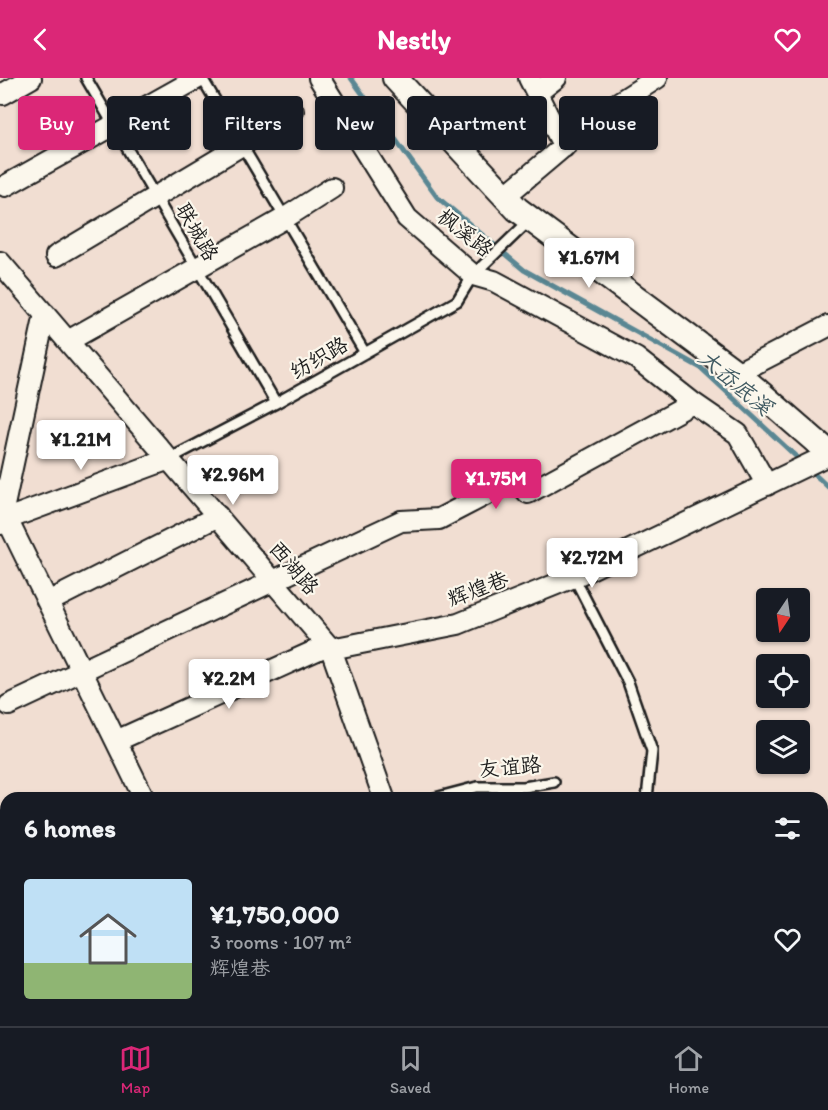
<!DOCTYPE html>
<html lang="en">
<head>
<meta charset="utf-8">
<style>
	:root { --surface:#171b24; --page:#242831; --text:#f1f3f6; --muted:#9ea1a6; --line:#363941; --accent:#db2777 }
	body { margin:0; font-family:Itim,"LXGW WenKai TC",sans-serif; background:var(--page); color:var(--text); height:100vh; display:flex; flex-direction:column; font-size:22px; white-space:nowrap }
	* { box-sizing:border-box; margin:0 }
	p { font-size:20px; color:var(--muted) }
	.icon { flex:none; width:33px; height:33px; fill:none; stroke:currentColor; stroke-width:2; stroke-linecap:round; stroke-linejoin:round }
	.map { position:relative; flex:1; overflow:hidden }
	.side { position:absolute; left:0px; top:714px; width:828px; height:234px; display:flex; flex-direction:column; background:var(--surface); border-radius:18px 18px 0 0; box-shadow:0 2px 4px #0004 }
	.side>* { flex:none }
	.top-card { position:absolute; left:18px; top:18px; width:792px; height:54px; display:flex; gap:12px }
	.needle { width:39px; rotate:193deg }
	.buttons { position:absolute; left:756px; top:510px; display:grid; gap:12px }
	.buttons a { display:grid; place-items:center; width:54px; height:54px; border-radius:6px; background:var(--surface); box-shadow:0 2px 4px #0004; font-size:30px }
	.price { position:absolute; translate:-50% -51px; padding:0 14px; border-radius:6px; background:#fff; color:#222; font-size:20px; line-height:39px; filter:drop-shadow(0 2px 3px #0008) }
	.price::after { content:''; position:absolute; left:50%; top:36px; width:18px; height:14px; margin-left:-9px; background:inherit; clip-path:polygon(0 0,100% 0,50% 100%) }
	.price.current { background:var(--accent); color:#fff }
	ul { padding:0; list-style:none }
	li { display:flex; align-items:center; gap:18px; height:150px; padding:0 24px }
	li+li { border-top:2px solid var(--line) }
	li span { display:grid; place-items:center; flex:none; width:168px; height:120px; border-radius:6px; color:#555 }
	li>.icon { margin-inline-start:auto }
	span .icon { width:72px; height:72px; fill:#fffc; stroke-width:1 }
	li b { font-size:26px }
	h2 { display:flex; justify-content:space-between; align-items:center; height:72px; padding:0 24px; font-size:26px }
	.pill { padding:0 21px; border-radius:6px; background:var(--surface); box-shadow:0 2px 4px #0004; font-size:21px; line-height:54px }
	.pill.current { background:var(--accent); color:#fff }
	header { display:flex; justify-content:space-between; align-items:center; height:78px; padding:0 24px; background:var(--accent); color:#fff; font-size:27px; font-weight:700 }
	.tabs { display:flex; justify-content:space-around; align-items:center; height:84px; border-top:2px solid var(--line); background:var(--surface); font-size:16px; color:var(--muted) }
	.tabs a { display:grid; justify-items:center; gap:3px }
	.tabs .current { color:var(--accent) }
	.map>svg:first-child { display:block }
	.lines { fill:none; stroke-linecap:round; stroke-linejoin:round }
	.stream { stroke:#5a8793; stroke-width:5 }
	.service-casing { stroke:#1c1c1c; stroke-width:14 }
	.minor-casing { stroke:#1c1c1c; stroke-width:24 }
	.tertiary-casing { stroke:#1c1c1c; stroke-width:28 }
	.service { stroke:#fbf7ec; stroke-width:9 }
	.minor { stroke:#fbf7ec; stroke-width:20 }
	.tertiary { stroke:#fbf7ec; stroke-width:24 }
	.labels { text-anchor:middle; stroke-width:4.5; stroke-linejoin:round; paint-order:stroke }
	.street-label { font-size:21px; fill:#1c1c1c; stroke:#fbf7ec }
	.water-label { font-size:22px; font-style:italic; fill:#405a62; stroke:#fbf7ec }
</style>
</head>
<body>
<header><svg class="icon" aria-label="back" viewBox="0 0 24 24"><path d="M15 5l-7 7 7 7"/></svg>Nestly<svg class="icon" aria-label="heart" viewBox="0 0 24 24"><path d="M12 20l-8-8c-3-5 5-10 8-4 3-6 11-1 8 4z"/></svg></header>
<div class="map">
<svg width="828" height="948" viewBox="0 0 828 948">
	<rect width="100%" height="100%" fill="#f1ded2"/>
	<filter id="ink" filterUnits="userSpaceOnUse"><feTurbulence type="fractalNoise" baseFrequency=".0167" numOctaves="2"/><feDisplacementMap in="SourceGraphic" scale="12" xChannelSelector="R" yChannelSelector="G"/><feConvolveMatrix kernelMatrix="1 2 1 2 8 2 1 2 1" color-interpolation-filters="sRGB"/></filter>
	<g filter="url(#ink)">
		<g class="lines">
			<!-- stream -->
			<path class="stream" d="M351,0L437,119L524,192L701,290L803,385
				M809,391L828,409"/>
			<defs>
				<path id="service" d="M86,0L276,325
					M202,0L365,275
					M169,381L276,325L457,223L473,197L530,142
					M574,499L628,604L652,673L647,720
					M435,720L477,709H524L554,704"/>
				<path id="minor" d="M319,0L407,140L473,197L494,203L636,280L693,325L738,356L767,407
					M529,0L564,69
					M537,15L556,0
					M3,16L31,0
					M5,108L198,0
					M505,118L607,32L657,0
					M56,178L242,67L293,33
					M0,184L331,571L384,720
					M68,263L285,140L332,110
					M737,295L828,248
					M3,433L142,716
					M7,441L169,381
					M0,446L45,236
					M48,524L218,438
					M331,571L458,546L574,499L828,377
					M9,627L401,443L439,441L516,401L528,415L693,325
					M116,663L328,567
					M0,904L6,898
					M535,942L537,948
					M75,948L80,942"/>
				<path id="tertiary" d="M395,0L517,131L737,295L828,374
					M0,857L6,862
					M118,942L127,948"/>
			</defs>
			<!-- service casing -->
			<use href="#service" class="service-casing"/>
			<!-- minor casing -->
			<use href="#minor" class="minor-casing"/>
			<!-- tertiary casing -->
			<use href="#tertiary" class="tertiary-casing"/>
			<!-- service -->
			<use href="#service" class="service"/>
			<!-- minor -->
			<use href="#minor" class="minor"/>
			<!-- tertiary -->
			<use href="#tertiary" class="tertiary"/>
		</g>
	</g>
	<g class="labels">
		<!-- street labels -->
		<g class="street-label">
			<text transform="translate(197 154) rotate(60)" y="7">联城路</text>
			<text transform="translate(465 155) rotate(38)" y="7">枫溪路</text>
			<text transform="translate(319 280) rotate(-30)" y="7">纺织路</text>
			<text transform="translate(294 490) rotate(49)" y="7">西湖路</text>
			<text transform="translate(478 511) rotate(-21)" y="7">辉煌巷</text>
			<text transform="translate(510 689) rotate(-5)" y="7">友谊路</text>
		</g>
		<!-- water labels -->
		<g class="water-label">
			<text transform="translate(736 304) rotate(40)" y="8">大岙底溪</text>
		</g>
	</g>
</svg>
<div class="buttons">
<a><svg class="needle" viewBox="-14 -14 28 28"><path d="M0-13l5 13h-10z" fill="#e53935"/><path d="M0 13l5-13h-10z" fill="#9ea1a6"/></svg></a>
<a><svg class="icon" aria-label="locate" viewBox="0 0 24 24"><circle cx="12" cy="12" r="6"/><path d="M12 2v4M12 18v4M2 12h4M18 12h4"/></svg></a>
<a><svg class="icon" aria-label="layers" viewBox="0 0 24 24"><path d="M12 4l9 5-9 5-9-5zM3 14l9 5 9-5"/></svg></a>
</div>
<b class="price" style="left:589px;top:211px">¥1.67M</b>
<b class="price" style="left:81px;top:393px">¥1.21M</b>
<b class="price" style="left:233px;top:428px">¥2.96M</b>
<b class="price current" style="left:496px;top:432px">¥1.75M</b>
<b class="price" style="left:592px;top:511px">¥2.72M</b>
<b class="price" style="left:229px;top:632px">¥2.2M</b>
<div class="top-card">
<a class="pill current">Buy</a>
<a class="pill">Rent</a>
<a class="pill">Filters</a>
<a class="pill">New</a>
<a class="pill">Apartment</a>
<a class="pill">House</a>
</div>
<section class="side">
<h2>6 homes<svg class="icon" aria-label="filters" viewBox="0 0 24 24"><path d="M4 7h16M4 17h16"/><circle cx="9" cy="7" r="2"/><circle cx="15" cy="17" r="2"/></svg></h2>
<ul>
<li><span style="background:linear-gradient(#bfe0f5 70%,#8fb573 0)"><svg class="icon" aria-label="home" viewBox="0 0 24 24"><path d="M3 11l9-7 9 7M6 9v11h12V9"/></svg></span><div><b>¥1,750,000</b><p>3 rooms · 107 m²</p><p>辉煌巷</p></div><svg class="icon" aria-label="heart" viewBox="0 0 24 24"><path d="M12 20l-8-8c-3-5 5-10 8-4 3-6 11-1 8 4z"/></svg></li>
</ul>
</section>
</div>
<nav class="tabs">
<a class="current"><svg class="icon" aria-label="map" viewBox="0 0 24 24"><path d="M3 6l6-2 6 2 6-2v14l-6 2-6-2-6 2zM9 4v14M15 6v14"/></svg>Map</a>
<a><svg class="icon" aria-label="saved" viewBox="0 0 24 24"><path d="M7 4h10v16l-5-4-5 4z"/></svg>Saved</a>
<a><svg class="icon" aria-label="home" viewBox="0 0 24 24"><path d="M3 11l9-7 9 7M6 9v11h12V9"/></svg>Home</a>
</nav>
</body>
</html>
